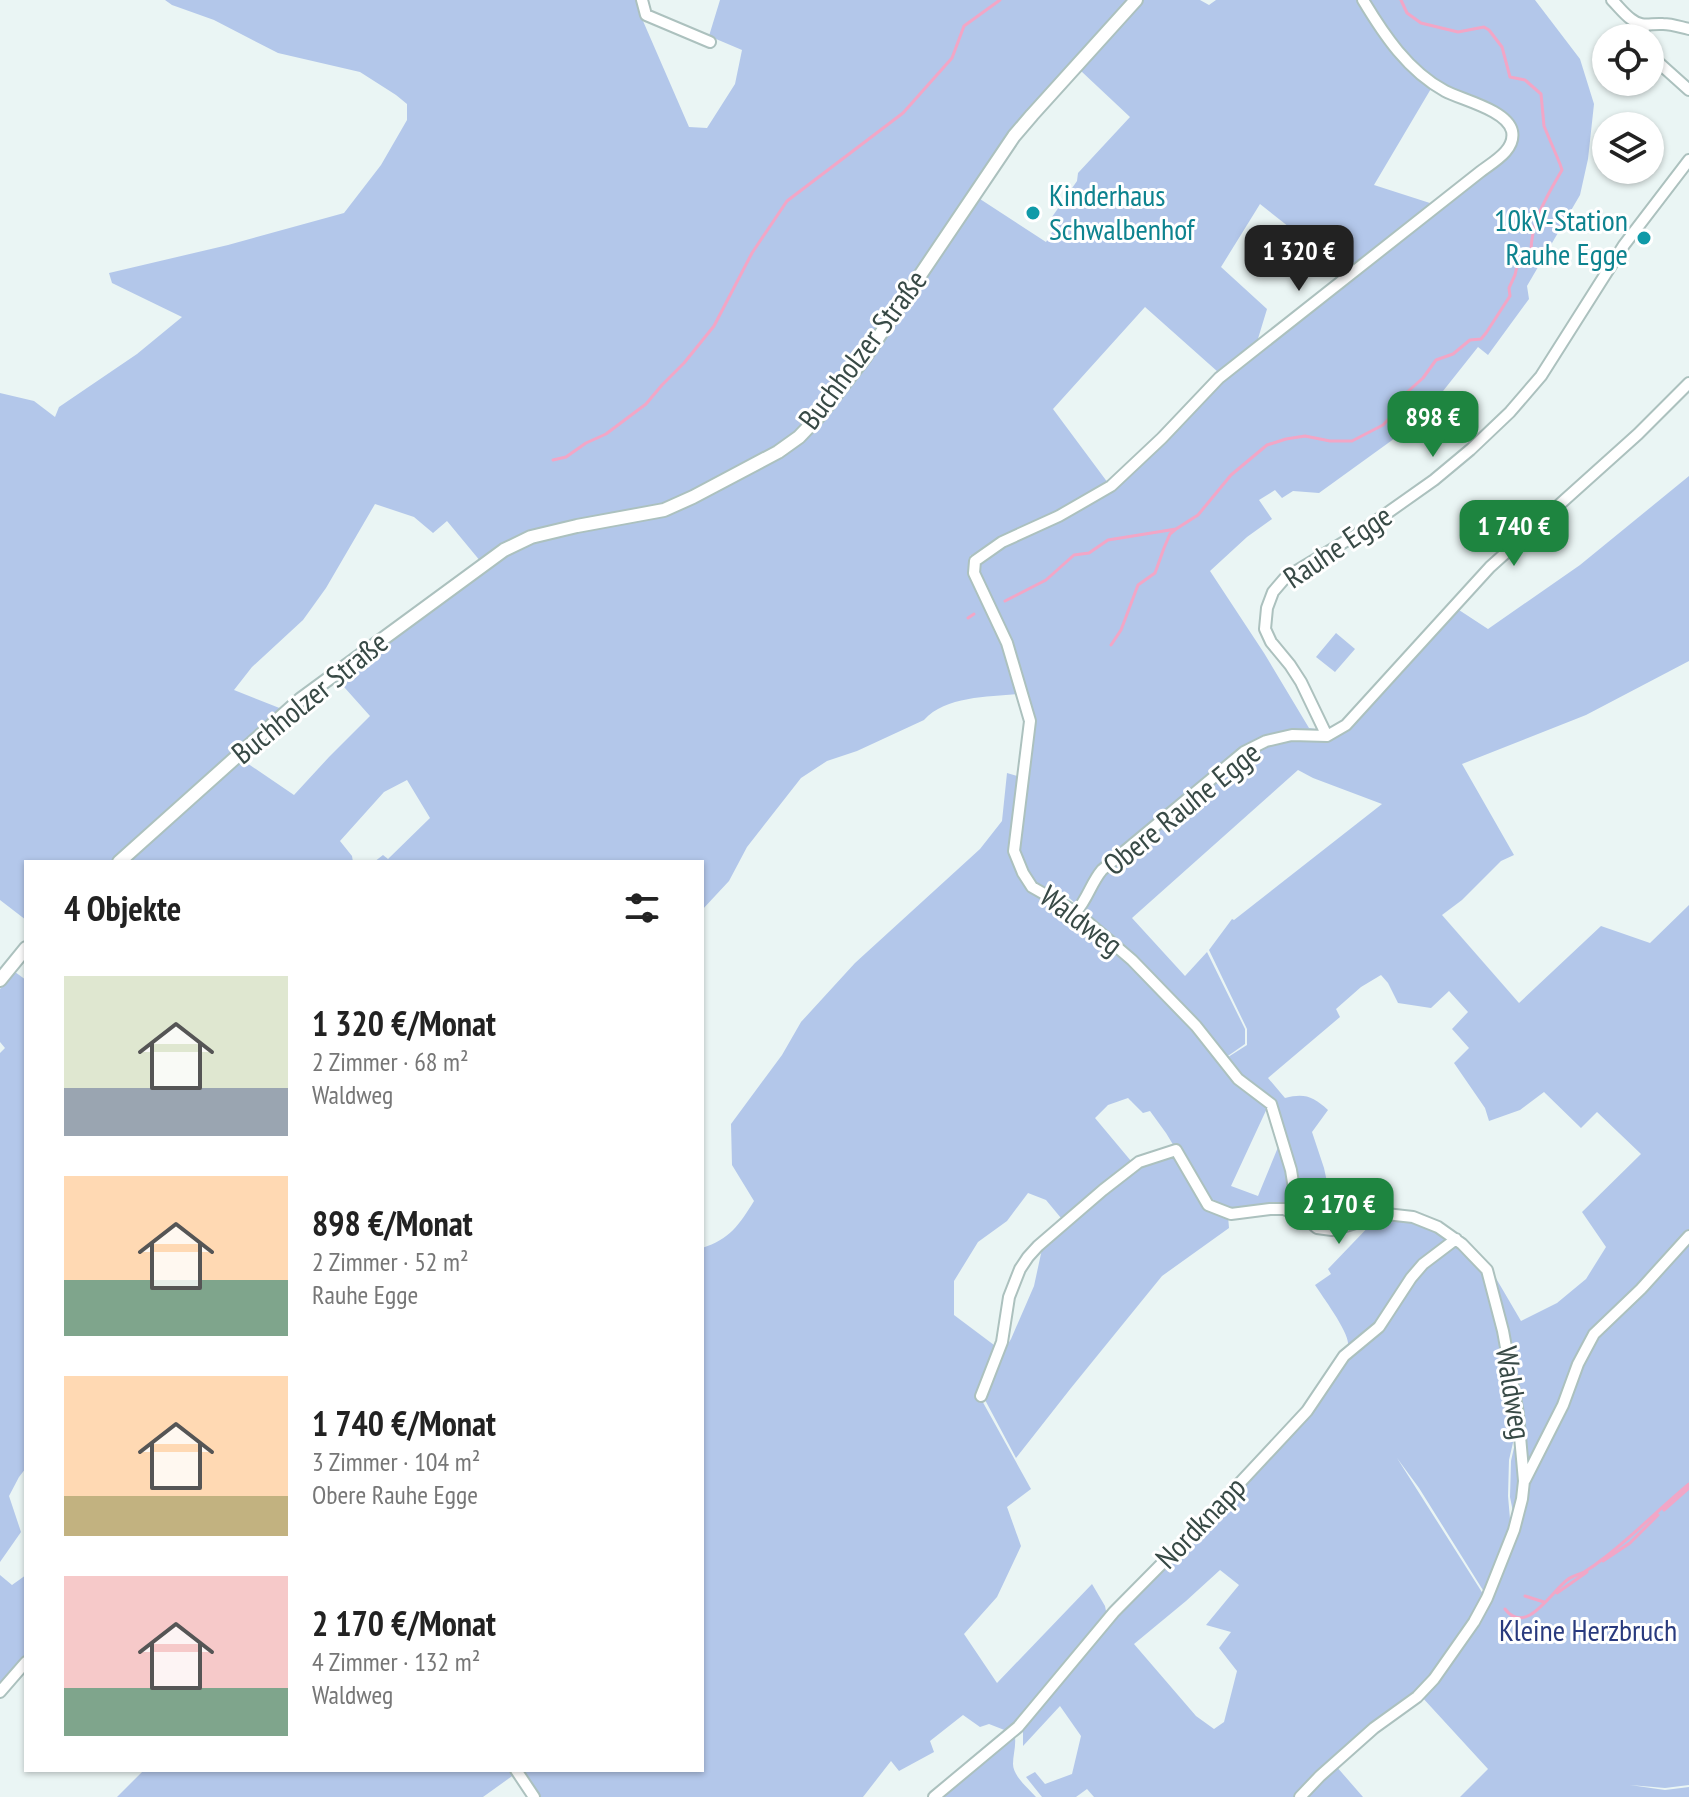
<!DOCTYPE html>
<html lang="de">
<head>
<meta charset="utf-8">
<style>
	:root { --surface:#fff; --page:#f6f6f6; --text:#222; --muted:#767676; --accent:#1e8540 }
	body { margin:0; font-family:"PT Sans Narrow",sans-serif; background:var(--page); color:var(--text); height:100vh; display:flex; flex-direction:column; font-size:30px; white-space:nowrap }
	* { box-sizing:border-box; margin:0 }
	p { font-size:26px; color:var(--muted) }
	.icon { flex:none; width:44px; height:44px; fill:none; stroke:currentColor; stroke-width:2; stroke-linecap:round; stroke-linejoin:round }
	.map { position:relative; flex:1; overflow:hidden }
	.sheet { position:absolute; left:24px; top:860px; width:680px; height:912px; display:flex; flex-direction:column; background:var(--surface); border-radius:0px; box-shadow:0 2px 6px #0004 }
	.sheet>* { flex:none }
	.tools { position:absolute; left:1592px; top:24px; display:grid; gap:16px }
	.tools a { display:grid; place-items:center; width:72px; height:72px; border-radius:50%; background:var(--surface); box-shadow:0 2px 6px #0004; font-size:40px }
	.price { position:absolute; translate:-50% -68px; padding:0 18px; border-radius:16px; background:var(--accent); color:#fff; font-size:26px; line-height:52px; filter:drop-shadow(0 2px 4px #0008) }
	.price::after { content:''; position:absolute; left:50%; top:48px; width:24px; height:18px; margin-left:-12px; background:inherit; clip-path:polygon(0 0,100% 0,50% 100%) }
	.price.current { background:#222; color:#fff }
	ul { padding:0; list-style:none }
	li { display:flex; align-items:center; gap:24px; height:200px; padding:0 40px }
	li span { display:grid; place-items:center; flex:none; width:224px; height:160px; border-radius:0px; color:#555 }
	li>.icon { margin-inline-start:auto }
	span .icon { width:96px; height:96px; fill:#fffc; stroke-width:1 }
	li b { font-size:34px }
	h2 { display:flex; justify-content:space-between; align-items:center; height:96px; padding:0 40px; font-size:34px }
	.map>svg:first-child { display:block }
	.green { fill:#b3c7ea; fill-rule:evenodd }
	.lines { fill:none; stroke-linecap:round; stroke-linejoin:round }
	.stream { stroke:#f2a6c6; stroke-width:3 }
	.minor-casing { stroke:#acc1be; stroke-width:14 }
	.tertiary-casing { stroke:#acc1be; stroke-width:16 }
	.minor { stroke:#fff; stroke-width:10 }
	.tertiary { stroke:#fff; stroke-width:12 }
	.culture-dot { fill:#0f9aa8; stroke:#fff; stroke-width:3 }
	.labels { text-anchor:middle; stroke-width:6; stroke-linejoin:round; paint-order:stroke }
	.culture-label { font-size:30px; fill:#0d838f; stroke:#fff; text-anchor:start }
	.street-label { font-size:30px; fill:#384a46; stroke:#fff }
	.park-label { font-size:30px; fill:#293a7e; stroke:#fff }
</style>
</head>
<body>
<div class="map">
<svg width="1689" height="1797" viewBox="0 0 1689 1797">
	<rect width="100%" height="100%" fill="#eaf5f4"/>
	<!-- green -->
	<path class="green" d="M165,0H637L640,14L689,127L707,128L735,84L742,50L709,36L720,0H1127L1007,136L914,275L813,416L757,471L786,454L807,438L842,398L980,199L1046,242L1058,223L1052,217L1077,181L1078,173L1130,117L1081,71L1143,0H1200L1209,5L1216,0H1363L1432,87L1374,185L1433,204L1394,232L1345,271L1260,204L1221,267L1267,309L1257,342L1218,372L1145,307L1053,409L1108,483L1078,503L1024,526L970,556L972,578L1002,640L1019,694C988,697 946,696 924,720L857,751L827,761L801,778L747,847L729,881L702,910V862H374L383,855L388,859L430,818L407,780L384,792L340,841L352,856L353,862H127L241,759L294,795L329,757L370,716L336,678L538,530L508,541L481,562L447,521L433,533L414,517L375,504L326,588L303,620L252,667L234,690L282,709L111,862H26V920L0,900V393L34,401L55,417L59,407L137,354L182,317L112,283L109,273L228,245L344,213L381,165L407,120V104L396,95L360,72L278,53L214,20L172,5Z
		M1367,0H1535L1580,59L1594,104L1588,159L1580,195L1527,286L1529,299L1488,355L1478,347L1420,420L1319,493L1293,491L1282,498L1275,490L1259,500L1272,519L1247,537L1210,571L1264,653L1309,728L1316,729V734L1347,731L1459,610L1488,629L1580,565L1689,476V661L1586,715L1462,764L1514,855L1501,861L1462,900L1442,915L1519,1003L1601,926L1650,943L1689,905V1234L1650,1276L1647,1275L1653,1279L1689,1240V1785L1665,1788L1630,1785L1665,1790L1689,1787V1797H1460L1488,1769L1421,1696L1435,1680L1466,1637L1489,1600L1504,1569L1517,1532L1510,1497L1511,1461L1517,1434L1499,1331L1506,1392L1515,1434L1509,1460L1508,1496L1511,1530L1486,1595L1419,1488L1397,1458L1485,1597C1469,1624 1452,1657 1431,1680C1414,1698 1392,1710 1373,1726C1346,1748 1320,1772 1296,1797H1094L1087,1789L1076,1797H1042L1026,1777L1035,1772L1045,1784L1072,1774L1081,1736L1060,1706L1023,1746V1726L1025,1721L1117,1613L1228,1500L1313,1405L1316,1408L1314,1404L1345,1357L1342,1356C1344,1352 1348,1348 1348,1344C1349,1332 1322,1296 1315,1285L1331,1274L1328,1269L1375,1220L1386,1217L1412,1219L1438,1230L1490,1268L1521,1321L1557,1303L1586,1279L1606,1247L1582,1212L1641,1154L1597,1112L1581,1128L1544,1092L1520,1110L1489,1121L1485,1108L1454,1063L1469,1048L1452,1029L1468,1012L1449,991L1431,1008L1398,1003L1388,983L1381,975L1361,987L1336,1009L1340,1017L1268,1078L1285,1098C1304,1093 1313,1096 1328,1110L1312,1132L1324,1168L1337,1228H1325L1313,1224L1298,1206L1292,1170L1273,1102L1241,1077L1225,1059L1247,1045V1029L1209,950L1232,919L1234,920L1382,804L1313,778L1298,770L1132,918L1185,976L1207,952L1245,1029V1044L1225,1058C1190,1012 1147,973 1105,933C1088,917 1070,895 1050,884L1079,917L1131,961L1167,998L1204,1038L1237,1080L1269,1104L1231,1186L1258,1196L1281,1140L1289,1171L1294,1208L1268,1206L1231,1212L1209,1204L1166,1133L1150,1111L1143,1113L1128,1098L1108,1105L1095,1118L1131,1161L1146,1153L1171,1146L1207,1206L1228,1216L1229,1228L1162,1276L1071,1388L1016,1458L984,1398L995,1365L1011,1339L1034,1286L1042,1249L1066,1224L1046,1200L1028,1193L1007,1221L978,1242L954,1281V1315L998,1348L980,1397L1031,1489L1007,1507L1021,1546L997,1597L964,1634L997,1683L1092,1584L1105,1606L1107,1616L1079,1653L1018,1723L1007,1731L989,1724L980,1727L963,1715L930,1741L934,1752L899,1771L891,1761L863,1797H537L520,1770H702V1248C730,1239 739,1225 754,1201L732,1165L731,1124L782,1055L801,1022L855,963L980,849L1002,821L1007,773L1021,777L1017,811L1019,814L1033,721L1025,688L1009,637L981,576L979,567L981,559L1016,539L1081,508L1113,489L1132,472L1193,409L1231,373L1511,153L1517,142L1516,127L1506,112L1436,82L1420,71L1405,56ZM1220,1570L1239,1585L1206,1625L1231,1632L1219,1648L1237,1671L1224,1722L1214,1729L1196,1716L1134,1644L1186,1601Z
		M1336,633L1355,649L1335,672L1316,657Z
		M15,972L26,980V1468L19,1477L9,1496L21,1532L0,1562V1053L5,1048L0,1042V989Z
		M0,1575L12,1585L26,1575V1657L0,1688Z
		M1011,1736L1015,1737C1016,1747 1013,1755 1013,1764C1013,1776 1028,1788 1036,1797H937Z
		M1336,1766L1363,1797H1305Z
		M144,1770H513L515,1774L483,1797H117Z"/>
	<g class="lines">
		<!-- stream -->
		<path class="stream" d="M553,460L566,457L586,443L606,434L646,404L662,385L684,363L714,326L752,253L787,201L903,113L952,58L964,26L1000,0
			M1005,601L1046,580L1074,555L1089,553L1108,540L1176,529L1198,515L1231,475L1267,445L1286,439L1305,436L1330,441H1352L1383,425L1395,412L1404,395L1423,378L1436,360L1453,354L1470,340L1481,339L1486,333L1510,296L1509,288L1515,275L1518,262L1531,255C1530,223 1546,198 1562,170L1560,164L1544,126L1541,94L1525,80L1510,77L1502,47L1489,30L1484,27L1458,32L1421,23L1407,13L1401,0
			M968,618L974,614
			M1111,645L1121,630L1138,585L1155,573L1164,548L1170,534L1176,529
			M1664,1510L1689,1488
			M1603,1561L1630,1543L1658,1515
			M1557,1593L1587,1572
			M1525,1596L1544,1602
			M1505,1609C1526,1637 1552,1591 1567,1580C1572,1576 1578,1575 1584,1572C1591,1568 1598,1563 1604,1558C1634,1535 1660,1508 1689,1484"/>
		<defs>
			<path id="minor" d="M642,0L646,15L710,42
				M1612,0C1618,6 1624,14 1631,19C1642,28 1650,23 1663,24C1672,24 1680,27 1689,29
				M1643,38L1644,26
				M1650,55L1689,90
				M1327,736L1301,682L1290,665L1271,642L1265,629L1267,608L1273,592L1285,578L1359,533L1434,480L1470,450L1510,412L1541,376L1624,245L1689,160
				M1076,912C1088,898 1091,883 1102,870L1244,752L1266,741L1292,735L1327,736L1346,725L1490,567L1638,434L1689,383
				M1298,1214L1291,1170L1271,1104L1238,1079L1196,1026L1132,960L1076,912L1032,887L1023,873L1014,851L1030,721L1007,643L974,573L975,561L1002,542L1059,516L1111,486L1162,438L1219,378L1480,172C1493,162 1516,150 1512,131C1507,110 1462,100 1445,91C1408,71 1384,35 1363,0
				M981,1396L1002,1342L1009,1297L1020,1269L1028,1257L1038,1246L1103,1190L1139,1162L1176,1150L1208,1205L1231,1214L1270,1209H1284L1304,1217L1317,1228L1332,1230L1386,1214L1413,1217L1438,1227L1462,1244L1487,1270L1503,1331L1510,1369L1518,1414L1524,1481L1522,1499L1514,1530L1487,1598L1474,1622L1434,1679L1417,1697L1374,1728L1320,1776L1300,1797
				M1525,1480L1563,1405L1578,1364L1594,1334L1641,1289L1689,1236
				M0,1692L26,1662
				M516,1770L534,1797
				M934,1797L1018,1727L1114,1612L1209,1516L1307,1411L1344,1356L1379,1327L1411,1278L1423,1264L1456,1239"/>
			<path id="tertiary" d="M119,862L301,699L504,550L531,537L577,526L664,510L693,497L778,452L799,437L819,416L865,357L1014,136L1032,115L1136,0
				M0,980L26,948"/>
		</defs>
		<!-- minor casing -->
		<use href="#minor" class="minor-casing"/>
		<!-- tertiary casing -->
		<use href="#tertiary" class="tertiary-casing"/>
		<!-- minor -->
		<use href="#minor" class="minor"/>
		<!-- tertiary -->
		<use href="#tertiary" class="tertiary"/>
	</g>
	<!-- markers -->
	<g class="culture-dot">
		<circle cx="1033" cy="213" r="8"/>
		<circle cx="1644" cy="238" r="8"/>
	</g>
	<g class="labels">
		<!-- culture labels -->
		<g class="culture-label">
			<text x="1049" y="206">Kinderhaus<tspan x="1049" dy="34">Schwalbenhof</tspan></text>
			<text x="1628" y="231" text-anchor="end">10kV-Station<tspan x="1628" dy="34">Rauhe Egge</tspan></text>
		</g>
		<!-- street labels -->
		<g class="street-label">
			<text transform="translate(863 350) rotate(-53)" y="10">Buchholzer Straße</text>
			<text transform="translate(1338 547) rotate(-34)" y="10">Rauhe Egge</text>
			<text transform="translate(310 698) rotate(-39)" y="10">Buchholzer Straße</text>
			<text transform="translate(1182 809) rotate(-39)" y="10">Obere Rauhe Egge</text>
			<text transform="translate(1081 921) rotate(37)" y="10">Waldweg</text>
			<text transform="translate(1513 1393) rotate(81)" y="10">Waldweg</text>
			<text transform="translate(1201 1523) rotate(-46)" y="10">Nordknapp</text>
		</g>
		<!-- park labels -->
		<g class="park-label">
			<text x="1588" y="1641">Kleine Herzbruch</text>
		</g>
	</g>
</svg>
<div class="tools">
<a><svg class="icon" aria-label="locate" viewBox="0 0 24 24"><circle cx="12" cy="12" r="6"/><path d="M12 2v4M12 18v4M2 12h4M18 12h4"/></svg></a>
<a><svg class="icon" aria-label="layers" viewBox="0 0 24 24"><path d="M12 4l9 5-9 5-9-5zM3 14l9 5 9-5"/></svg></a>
</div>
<b class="price current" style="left:1299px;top:293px">1 320 €</b>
<b class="price" style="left:1433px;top:459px">898 €</b>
<b class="price" style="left:1514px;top:568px">1 740 €</b>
<b class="price" style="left:1339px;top:1246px">2 170 €</b>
<section class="sheet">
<h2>4 Objekte<svg class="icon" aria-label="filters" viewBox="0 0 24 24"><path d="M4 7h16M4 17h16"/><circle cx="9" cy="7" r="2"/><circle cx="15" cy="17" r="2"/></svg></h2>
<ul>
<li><span style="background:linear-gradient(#dfe7d0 70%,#9aa5b1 0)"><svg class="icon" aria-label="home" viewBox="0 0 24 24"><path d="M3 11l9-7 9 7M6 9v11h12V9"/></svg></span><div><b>1 320 €/Monat</b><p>2 Zimmer · 68 m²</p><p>Waldweg</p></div></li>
<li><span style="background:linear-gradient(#ffd9b3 65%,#7fa58c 0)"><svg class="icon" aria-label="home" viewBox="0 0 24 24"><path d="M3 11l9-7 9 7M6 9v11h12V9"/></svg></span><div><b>898 €/Monat</b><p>2 Zimmer · 52 m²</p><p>Rauhe Egge</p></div></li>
<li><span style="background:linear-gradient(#ffd9b3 75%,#c2b280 0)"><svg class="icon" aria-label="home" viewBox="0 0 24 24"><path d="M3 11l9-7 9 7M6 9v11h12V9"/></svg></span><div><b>1 740 €/Monat</b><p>3 Zimmer · 104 m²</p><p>Obere Rauhe Egge</p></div></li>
<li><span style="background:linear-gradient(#f6c9c9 70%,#7fa58c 0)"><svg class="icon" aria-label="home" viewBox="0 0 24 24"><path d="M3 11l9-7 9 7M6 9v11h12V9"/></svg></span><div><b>2 170 €/Monat</b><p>4 Zimmer · 132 m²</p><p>Waldweg</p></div></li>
</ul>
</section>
</div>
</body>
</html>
